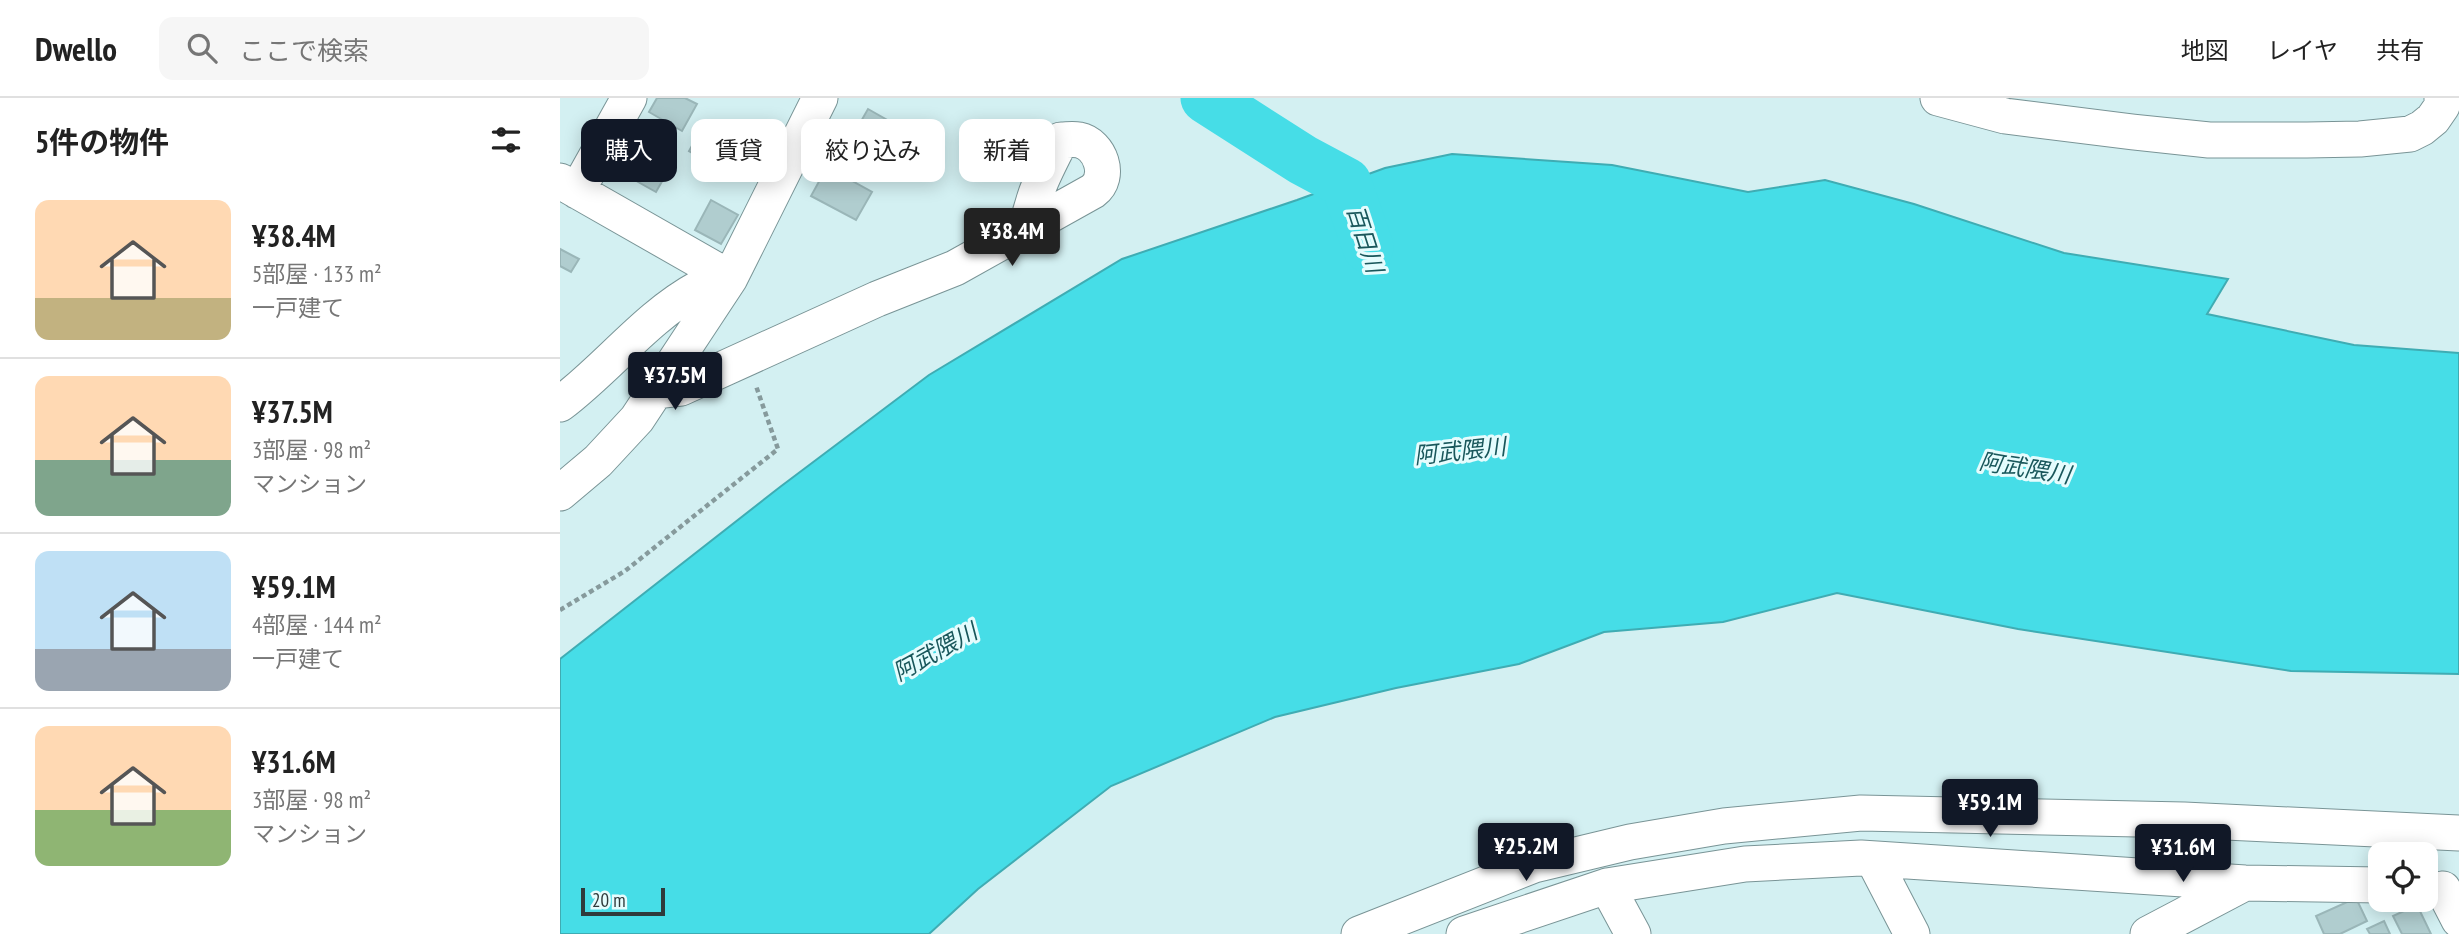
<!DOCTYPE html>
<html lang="ja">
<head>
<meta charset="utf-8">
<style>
	:root { --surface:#fff; --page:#f6f6f6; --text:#222; --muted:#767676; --line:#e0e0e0; --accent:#111827 }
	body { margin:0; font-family:"PT Sans Narrow","Noto Sans JP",sans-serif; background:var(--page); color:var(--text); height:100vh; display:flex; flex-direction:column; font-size:26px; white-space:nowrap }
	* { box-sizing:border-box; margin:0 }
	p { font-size:23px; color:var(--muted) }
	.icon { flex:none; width:38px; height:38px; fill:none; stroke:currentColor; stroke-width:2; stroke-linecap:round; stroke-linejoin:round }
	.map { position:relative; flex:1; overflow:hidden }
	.side { display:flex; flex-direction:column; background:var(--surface); width:560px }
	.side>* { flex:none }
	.hud { position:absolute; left:21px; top:21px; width:665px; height:63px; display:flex; gap:14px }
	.buttons { position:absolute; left:1808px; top:744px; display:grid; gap:14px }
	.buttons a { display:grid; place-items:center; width:70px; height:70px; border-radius:14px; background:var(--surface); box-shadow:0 4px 18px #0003; font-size:35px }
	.scale { position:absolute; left:21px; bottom:18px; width:84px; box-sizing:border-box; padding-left:7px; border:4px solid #2f3a3b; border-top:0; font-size:19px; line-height:24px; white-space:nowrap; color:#2f3a3b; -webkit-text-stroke:5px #e5fcfd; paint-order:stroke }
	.price { position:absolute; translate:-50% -60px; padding:0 16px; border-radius:7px; background:var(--accent); color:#fff; font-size:23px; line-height:46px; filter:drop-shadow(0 2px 4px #0008) }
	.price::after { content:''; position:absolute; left:50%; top:42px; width:21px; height:16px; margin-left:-10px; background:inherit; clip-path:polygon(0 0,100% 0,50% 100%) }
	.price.active { background:#222; color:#fff }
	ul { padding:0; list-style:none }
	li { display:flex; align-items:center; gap:21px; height:175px; padding:0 35px }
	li+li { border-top:2px solid var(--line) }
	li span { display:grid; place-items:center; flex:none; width:196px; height:140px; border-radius:14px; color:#555 }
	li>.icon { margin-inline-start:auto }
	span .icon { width:84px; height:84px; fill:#fffc; stroke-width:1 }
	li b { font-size:30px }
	h2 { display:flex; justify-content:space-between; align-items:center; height:84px; padding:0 35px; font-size:30px }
	.chip { padding:0 24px; border-radius:14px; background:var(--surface); box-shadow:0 4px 18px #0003; font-size:24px; line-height:63px }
	.chip.active { background:var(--accent); color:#fff }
	header { display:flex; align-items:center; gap:42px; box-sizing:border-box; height:98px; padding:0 35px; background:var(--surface); border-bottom:2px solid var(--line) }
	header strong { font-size:33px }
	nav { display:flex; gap:38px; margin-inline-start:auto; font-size:24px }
	.search { width:490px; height:63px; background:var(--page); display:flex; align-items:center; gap:18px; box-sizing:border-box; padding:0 24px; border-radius:14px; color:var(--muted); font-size:26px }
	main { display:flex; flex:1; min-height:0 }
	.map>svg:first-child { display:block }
	.water { fill:#46dde7; stroke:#3facb3; stroke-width:2 }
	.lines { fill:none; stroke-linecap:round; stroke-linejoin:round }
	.river { stroke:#46dde7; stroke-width:51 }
	.building { fill:#b0cdcf; stroke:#9ab6b8; stroke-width:2 }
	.minor-casing { stroke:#799496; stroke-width:37 }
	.path { stroke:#869a9c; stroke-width:4.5; stroke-dasharray:5 3.5; stroke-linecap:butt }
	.minor { stroke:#fff; stroke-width:35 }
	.labels { text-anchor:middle; stroke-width:6; stroke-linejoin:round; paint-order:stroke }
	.water-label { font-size:23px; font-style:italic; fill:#19575b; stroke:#e5fcfd }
</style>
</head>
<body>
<header>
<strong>Dwello</strong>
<div class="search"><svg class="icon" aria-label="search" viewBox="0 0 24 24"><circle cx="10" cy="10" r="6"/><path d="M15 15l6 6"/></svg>ここで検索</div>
<nav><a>地図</a><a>レイヤ</a><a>共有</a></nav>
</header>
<main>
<section class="side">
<h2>5件の物件<svg class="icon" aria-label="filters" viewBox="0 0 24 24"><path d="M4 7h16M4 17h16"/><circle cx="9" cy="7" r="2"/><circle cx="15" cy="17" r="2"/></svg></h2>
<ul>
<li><span style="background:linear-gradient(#ffd9b3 70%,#c2b280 0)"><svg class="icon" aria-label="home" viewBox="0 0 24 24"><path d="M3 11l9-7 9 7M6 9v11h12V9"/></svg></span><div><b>¥38.4M</b><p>5部屋 · 133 m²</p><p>一戸建て</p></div></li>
<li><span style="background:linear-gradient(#ffd9b3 60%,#7fa58c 0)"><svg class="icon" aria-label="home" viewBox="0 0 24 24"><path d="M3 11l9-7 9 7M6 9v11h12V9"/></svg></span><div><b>¥37.5M</b><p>3部屋 · 98 m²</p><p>マンション</p></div></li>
<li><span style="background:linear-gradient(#bfe0f5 70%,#9aa5b1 0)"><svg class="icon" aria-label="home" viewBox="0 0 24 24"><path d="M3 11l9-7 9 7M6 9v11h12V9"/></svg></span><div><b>¥59.1M</b><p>4部屋 · 144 m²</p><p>一戸建て</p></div></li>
<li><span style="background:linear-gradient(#ffd9b3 60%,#8fb573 0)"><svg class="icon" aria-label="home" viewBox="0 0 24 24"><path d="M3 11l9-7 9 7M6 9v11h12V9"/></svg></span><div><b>¥31.6M</b><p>3部屋 · 98 m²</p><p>マンション</p></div></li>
</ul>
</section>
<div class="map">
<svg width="1899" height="836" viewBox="0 0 1899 836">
	<rect width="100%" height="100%" fill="#d3f0f2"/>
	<!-- water -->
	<path class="water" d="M892,56L1052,67L1188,94L1265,82L1354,106L1504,155L1668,181L1647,216L1794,247L1899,255V576L1731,573L1458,531L1277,495L1163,524L1044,534L959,566L836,590L715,619L551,688L418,791L369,836H0V561L220,389L369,277L562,161L737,102L825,70Z"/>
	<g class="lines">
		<!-- river -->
		<path class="river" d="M646,0L743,62L786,85L808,149"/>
	</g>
	<!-- building -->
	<path class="building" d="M97,0H125L137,6L122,33L89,14Z
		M308,11L343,31L324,66L288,46Z
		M143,28L194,57L180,82L129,53Z
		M72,44L112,66L96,94L57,72Z
		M267,69L312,94L296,122L251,98Z
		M151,102L178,117L161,146L135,132Z
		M0,151L19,161L11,174L0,168Z
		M1796,800L1807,823L1780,836H1764L1756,818Z
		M1857,807L1871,836H1842L1833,818Z
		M1824,823L1830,836H1810L1807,831Z"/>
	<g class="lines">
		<defs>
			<path id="minor" d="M1378,0L1445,18L1573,34L1649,42H1747L1800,41L1850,36L1862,30L1873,21L1882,8V0
				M0,83L170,180
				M17,93L69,0
				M95,293L121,290L317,201L395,170L533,93C552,79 540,46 519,42C513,41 506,42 501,42C485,73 473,96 467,130
				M0,306C48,270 86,219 139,190C148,185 160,183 170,180
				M0,395L38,363L77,321L170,180L260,0
				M1313,761L1352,836
				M1047,788L1073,836
				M1883,791L1899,822
				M799,836L974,767L1070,744L1164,728L1301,715L1624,722L1899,735
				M904,836L1047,788L1185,766L1301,760L1685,785L1820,787
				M1588,836L1685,785"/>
		</defs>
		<!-- minor casing -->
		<use href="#minor" class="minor-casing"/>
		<!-- path -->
		<path class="path" d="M0,512L65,473L218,351L196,288"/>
		<!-- minor -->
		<use href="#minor" class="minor"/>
	</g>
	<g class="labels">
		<!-- water labels -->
		<g class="water-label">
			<text transform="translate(805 141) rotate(72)" y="8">百日川</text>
			<text transform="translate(900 353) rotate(-6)" y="8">阿武隈川</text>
			<text transform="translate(1465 370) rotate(9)" y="8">阿武隈川</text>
			<text transform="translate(375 554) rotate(-29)" y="8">阿武隈川</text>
		</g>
	</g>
</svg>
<div class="buttons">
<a><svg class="icon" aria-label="locate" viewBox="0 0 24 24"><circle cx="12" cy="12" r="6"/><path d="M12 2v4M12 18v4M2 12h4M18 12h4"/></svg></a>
</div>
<div class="scale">20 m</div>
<b class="price active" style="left:452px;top:170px">¥38.4M</b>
<b class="price" style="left:115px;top:314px">¥37.5M</b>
<b class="price" style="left:1430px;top:741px">¥59.1M</b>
<b class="price" style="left:966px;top:785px">¥25.2M</b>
<b class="price" style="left:1623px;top:786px">¥31.6M</b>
<div class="hud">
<a class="chip active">購入</a>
<a class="chip">賃貸</a>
<a class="chip">絞り込み</a>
<a class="chip">新着</a>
</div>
</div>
</main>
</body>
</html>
